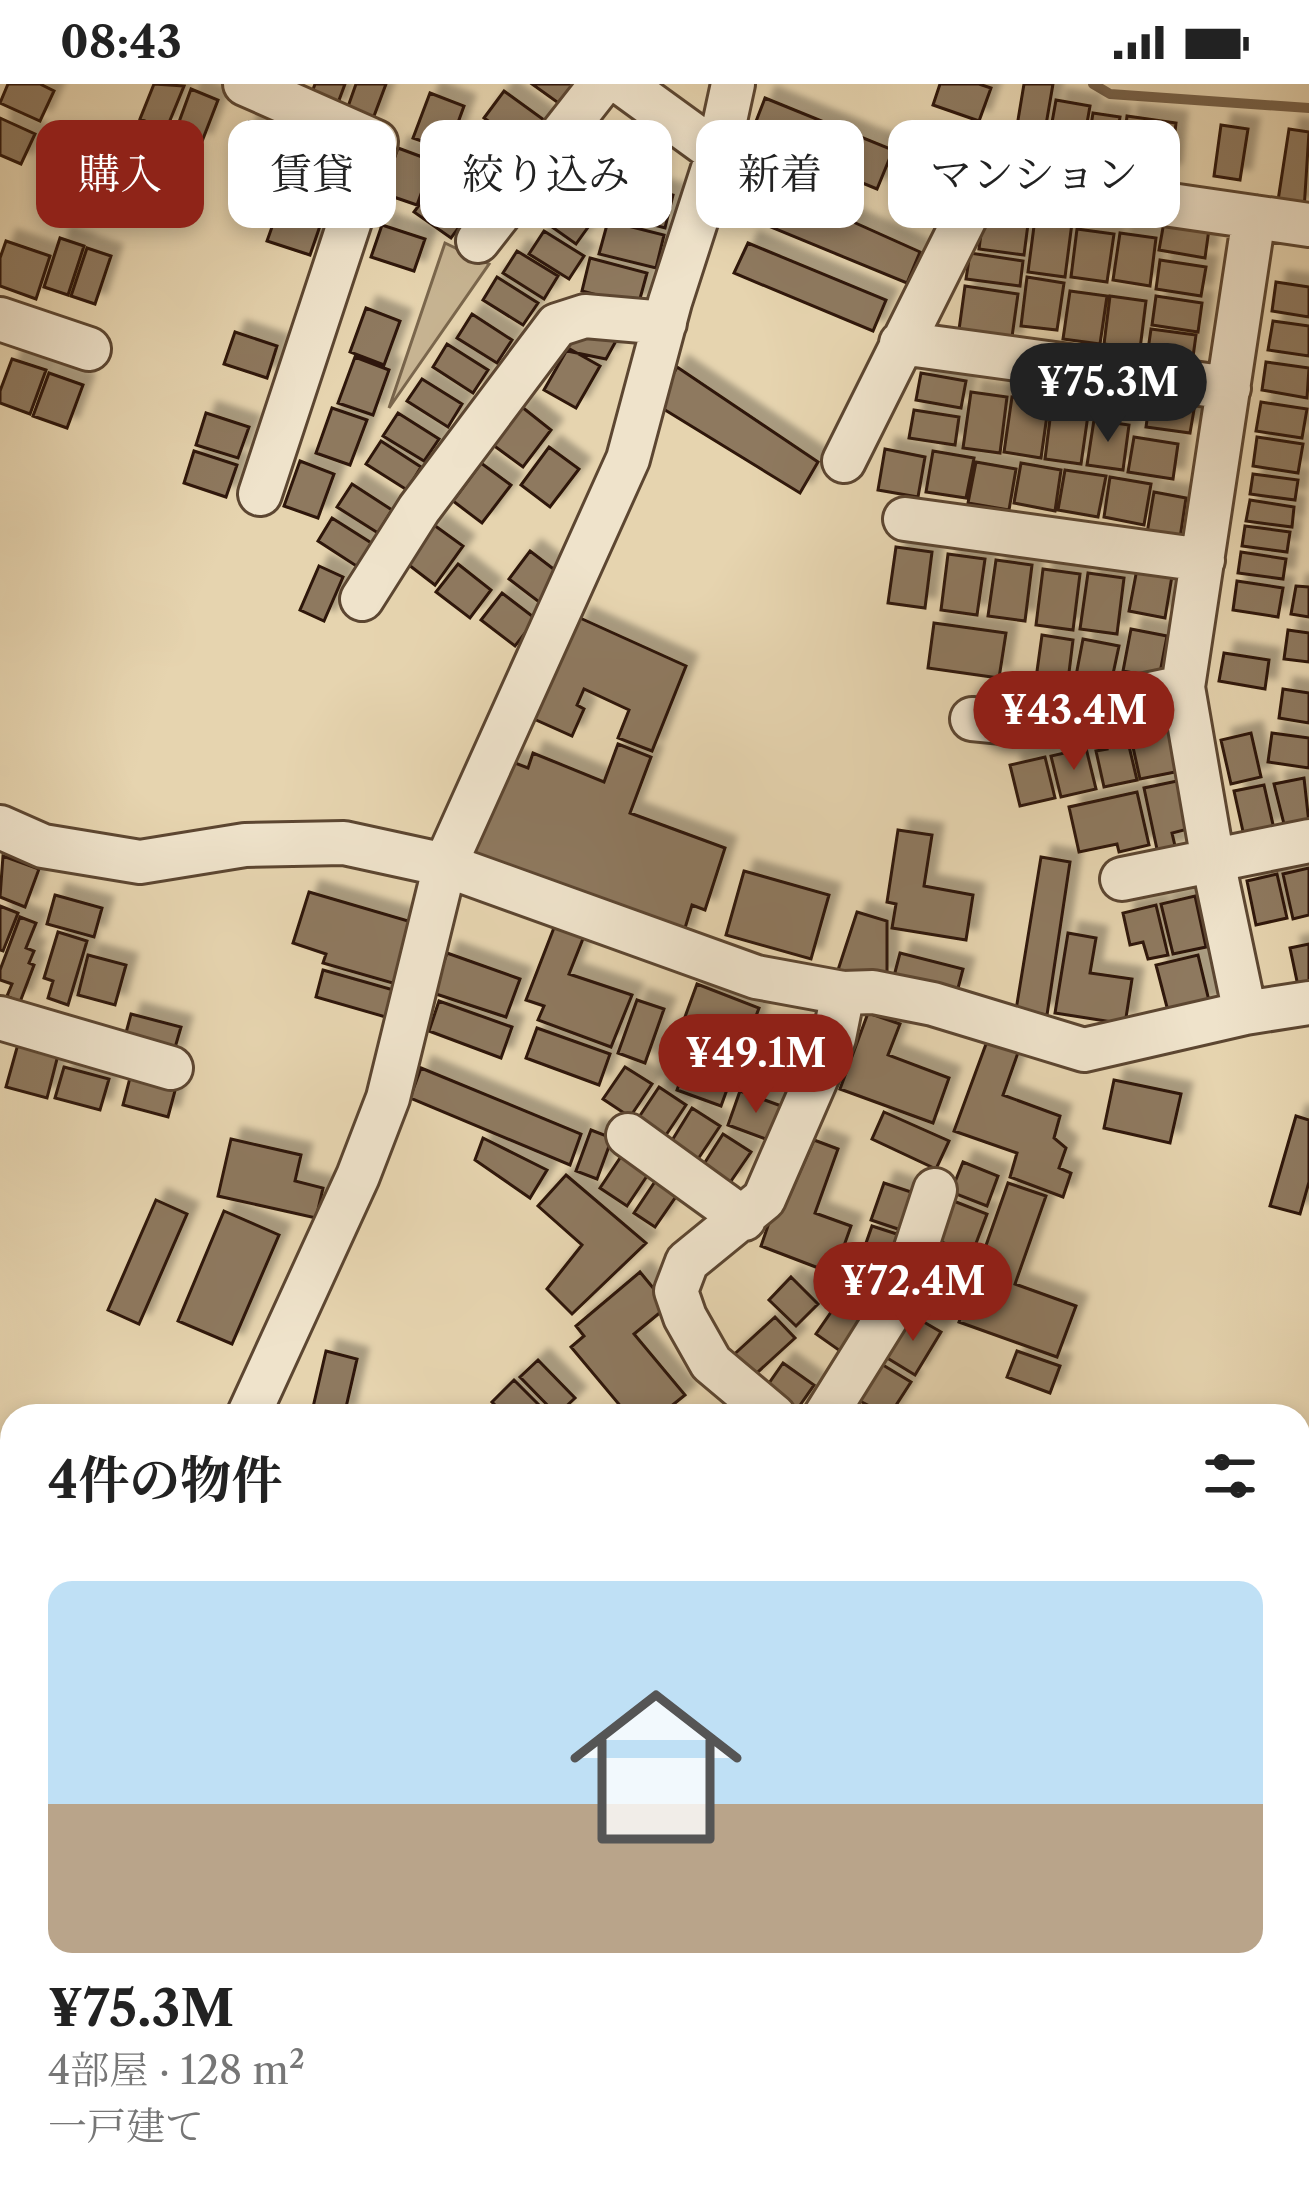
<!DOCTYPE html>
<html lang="ja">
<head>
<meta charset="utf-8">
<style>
	:root { --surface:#fff; --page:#f2f2f2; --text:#222; --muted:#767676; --line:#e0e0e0; --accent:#8f2418 }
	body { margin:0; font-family:"Libre Caslon Text","Noto Serif JP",serif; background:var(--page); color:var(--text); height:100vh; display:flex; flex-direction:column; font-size:45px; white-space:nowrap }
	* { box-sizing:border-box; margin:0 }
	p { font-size:39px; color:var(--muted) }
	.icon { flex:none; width:66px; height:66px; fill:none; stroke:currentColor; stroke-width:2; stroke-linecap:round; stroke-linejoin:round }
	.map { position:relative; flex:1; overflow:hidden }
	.side { position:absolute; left:0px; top:1320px; width:1311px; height:807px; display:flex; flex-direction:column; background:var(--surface); border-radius:36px 36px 0 0; box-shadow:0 6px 18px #0003 }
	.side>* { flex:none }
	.top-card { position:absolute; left:36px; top:36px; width:1239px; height:108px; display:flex; gap:24px }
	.price { position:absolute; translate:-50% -102px; padding:0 27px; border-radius:42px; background:var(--accent); color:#fff; font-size:39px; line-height:78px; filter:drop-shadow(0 3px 6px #0008) }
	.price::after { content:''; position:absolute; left:50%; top:72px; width:36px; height:27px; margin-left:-18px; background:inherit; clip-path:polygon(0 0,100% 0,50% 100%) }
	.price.on { background:#222; color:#fff }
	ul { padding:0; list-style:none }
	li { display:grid; align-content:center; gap:24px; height:636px; padding:0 48px }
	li+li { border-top:3px solid var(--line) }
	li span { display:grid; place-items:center; height:372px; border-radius:24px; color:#555 }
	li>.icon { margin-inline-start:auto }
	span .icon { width:216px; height:216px; fill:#fffc; stroke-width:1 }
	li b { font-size:51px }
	h2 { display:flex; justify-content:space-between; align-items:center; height:144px; padding:0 48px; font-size:51px }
	.pill { padding:0 42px; border-radius:24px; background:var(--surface); box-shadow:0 6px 18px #0003; font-size:42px; line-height:108px }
	.pill.on { background:var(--accent); color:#fff }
	.status { display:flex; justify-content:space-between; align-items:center; height:84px; padding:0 60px; background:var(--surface); direction:ltr }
	.status svg { height:33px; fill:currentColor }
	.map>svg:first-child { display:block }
	.green { fill:#c7b492; stroke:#7a664c; stroke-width:3 }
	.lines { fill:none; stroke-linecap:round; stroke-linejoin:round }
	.stream { stroke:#77624a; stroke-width:10 }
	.building { fill:#8e795e; stroke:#2e1707; stroke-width:3; filter:url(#shadow) }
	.street-casing { stroke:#5c4631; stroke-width:48 }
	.secondary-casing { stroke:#2e1707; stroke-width:63 }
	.street { stroke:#efe3cb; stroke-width:42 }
	.secondary { stroke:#efe3cb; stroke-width:57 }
</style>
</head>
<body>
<div class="status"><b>08:43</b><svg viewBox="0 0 49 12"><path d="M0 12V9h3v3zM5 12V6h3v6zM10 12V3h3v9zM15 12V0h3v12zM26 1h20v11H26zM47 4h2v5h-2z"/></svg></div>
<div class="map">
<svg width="1309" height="2125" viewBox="0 0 1309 2125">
	<defs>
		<filter id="shadow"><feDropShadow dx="11" dy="-11" stdDeviation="3" flood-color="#0004"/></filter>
	</defs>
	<rect width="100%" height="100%" fill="#e6d4af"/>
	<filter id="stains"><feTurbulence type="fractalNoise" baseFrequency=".00167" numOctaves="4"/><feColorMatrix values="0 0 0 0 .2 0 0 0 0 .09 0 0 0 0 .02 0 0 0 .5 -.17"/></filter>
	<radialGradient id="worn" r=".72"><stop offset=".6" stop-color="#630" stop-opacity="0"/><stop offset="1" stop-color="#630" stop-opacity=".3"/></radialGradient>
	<!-- green -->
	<path class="green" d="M445,159L489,180L389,324Z"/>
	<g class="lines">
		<!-- stream -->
		<path class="stream" d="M1093,0L1110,10L1309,24"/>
	</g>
	<!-- building -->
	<path class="building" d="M8,0H40L54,7L40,37L0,19Z
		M154,0L184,2L166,46L140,35Z
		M315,0H345L335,27L309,17Z
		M356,0H386L371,40L345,31Z
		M532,0H580L564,23Z
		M940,0H979L991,4L979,37L933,21Z
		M1024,0H1053L1041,70L1013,66Z
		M191,5L218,16L201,60L175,49Z
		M504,7L551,41L532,68L484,34Z
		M430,9L464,22L448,66L413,54Z
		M765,14L893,66L877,105L750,53Z
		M1056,16L1090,22L1080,79L1060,75L1062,63L1048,61Z
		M1093,29L1120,33L1112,85L1085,80Z
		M1127,32L1176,39L1170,90L1121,84Z
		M0,34L35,50L21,80L0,71Z
		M249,38L276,48L259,92L232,83Z
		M1221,41L1248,45L1240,96L1214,92Z
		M1289,45L1309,48L1304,126L1277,123Z
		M586,49L617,75L591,107L559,81Z
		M288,51L315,61L299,105L272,95Z
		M925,53L972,75L946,130L899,108Z
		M463,57L511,90L491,118L443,84Z
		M626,58L654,68L645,98L615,88Z
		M324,63L350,73L334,118L307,108Z
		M398,64L433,77L417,121L382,109Z
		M617,96L673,111L665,144L608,129Z
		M548,98L596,132L576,160L528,126Z
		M434,101L471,127L451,154L414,128Z
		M773,102L920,168L907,199L761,139Z
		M278,126L321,139L310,171L267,157Z
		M1036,127L1073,131L1065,193L1028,188Z
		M983,134L1028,140L1024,171L979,165Z
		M608,137L664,151L656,184L599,170Z
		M1164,138L1209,145L1205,174L1159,166Z
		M382,141L425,155L414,187L371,173Z
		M1077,145L1114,150L1107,198L1071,193Z
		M544,147L584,172L569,195L529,170Z
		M1120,149L1156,154L1150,202L1113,196Z
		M60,154L84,162L68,211L44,203Z
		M6,157L50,172L36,215L0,202V174Z
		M748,159L886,216L873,247L734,189Z
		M87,164L111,172L95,220L71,212Z
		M517,167L558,192L544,215L503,189Z
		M970,169L1023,177L1020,202L966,195Z
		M590,174L647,189L638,222L582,207Z
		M1160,176L1206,183L1201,212L1156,205Z
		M497,193L538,219L523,241L483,216Z
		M1027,193L1064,199L1057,246L1021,242Z
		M1276,198L1309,203V233L1272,227Z
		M965,202L1018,210L1011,260L958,253Z
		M1070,207L1107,212L1100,260L1063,255Z
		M1110,212L1146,217L1140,265L1104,260Z
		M1156,212L1202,219L1198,248L1152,241Z
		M366,224L400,237L384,281L350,268Z
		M472,230L512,256L497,279L457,254Z
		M1273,237L1309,242V272L1268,266Z
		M575,242L622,246L606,275L562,266Z
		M1151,245L1196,251L1192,280L1147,273Z
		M235,248L277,262L267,294L224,280Z
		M447,260L488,286L473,309L433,283Z
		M568,264L600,282L576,324L544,306Z
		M355,273L389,286L373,331L338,319Z
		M12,275L46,286L30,330L0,319V307Z
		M1266,278L1309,284L1307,314L1262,306Z
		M677,283L818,378L800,409L657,321Z
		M49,289L83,301L67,344L33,332Z
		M921,289L966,297L961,324L916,316Z
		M422,295L462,320L448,343L407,317Z
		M971,308L1007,313L1000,369L963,364Z
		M1151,308L1196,314L1190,349L1146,343Z
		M1012,313L1049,317L1041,374L1004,368Z
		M1261,318L1307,325L1302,354L1256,347Z
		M1052,319L1089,324L1081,380L1045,375Z
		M522,323L551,346L523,383L493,361Z
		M332,324L367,336L350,381L316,369Z
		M914,326L959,333L955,361L909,354Z
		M206,329L249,343L238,374L196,361Z
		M398,329L439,355L424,377L383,352Z
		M1094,336L1129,341L1123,386L1087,381Z
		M1134,353L1178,360L1173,395L1128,388Z
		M1257,353L1303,360L1298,389L1253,382Z
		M381,357L421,383L407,406L366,380Z
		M549,363L579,385L550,423L521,401Z
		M885,365L925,373L918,413L878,406Z
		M194,367L237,381L226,413L184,399Z
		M933,367L974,374L966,414L926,408Z
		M300,377L334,390L318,434L284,422Z
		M976,378L1016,385L1009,426L968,419Z
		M481,379L511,401L482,439L453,417Z
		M1021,379L1061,386L1055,427L1014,419Z
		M1065,386L1106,392L1098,433L1058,426Z
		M1253,390L1298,396L1295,416L1250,410Z
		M1110,393L1151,400L1144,441L1104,433Z
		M352,400L392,426L378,449L337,423Z
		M1154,408L1186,414L1180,454L1147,449Z
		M1250,416L1294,423L1292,443L1246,437Z
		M332,434L373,460L358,483L318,457Z
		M434,441L463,462L435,501L405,478Z
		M1245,442L1290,448L1287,468L1242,462Z
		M896,463L932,468L925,524L888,519Z
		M530,467L564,493L543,521L509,495Z
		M1241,468L1286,475L1283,495L1238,489Z
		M948,470L985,475L977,531L941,526Z
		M996,476L1032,481L1025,537L988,532Z
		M458,480L491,506L470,534L436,508Z
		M319,482L343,493L324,537L300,526Z
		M1043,485L1080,490L1073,546L1036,541Z
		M1137,485L1172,492L1165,534L1129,527Z
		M1088,489L1124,494L1117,550L1080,545Z
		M1237,497L1283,504L1278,533L1233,526Z
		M1296,502L1309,503V533L1291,530Z
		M502,509L536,535L515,562L481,536Z
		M580,534L686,582L652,667L618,654L629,626L584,605L577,621L584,625L572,652L534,635Z
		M934,539L1006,549L999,594L928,584Z
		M1131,545L1167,552L1159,594L1123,587Z
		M1288,546L1309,549V578L1284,575Z
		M1042,551L1073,556L1066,613L1034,609Z
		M1083,555L1119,562L1110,604L1075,597Z
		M1224,569L1269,576L1265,605L1219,597Z
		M1283,605L1309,609V639L1279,634Z
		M1151,625L1153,634L1168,631L1180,687L1140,695L1126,631Z
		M1124,641L1137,696L1104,703L1096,667L1107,665L1102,646Z
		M1251,649L1261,693L1231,700L1221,656Z
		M1272,649L1309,654V684L1268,678Z
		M618,660L651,673L630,729L725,764L705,826L692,821L682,854L471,778L510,677L528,684L533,669L604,698Z
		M1086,664L1096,705L1061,713L1051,672Z
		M1045,673L1055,714L1020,722L1010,681Z
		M1304,694L1309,739L1285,744L1274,700Z
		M1177,697L1188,745L1172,749L1176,766L1158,770L1144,704Z
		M1264,701L1274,745L1244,752L1234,707Z
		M1137,708L1149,761L1119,768L1117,760L1079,768L1069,723Z
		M898,746L932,751L924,802L973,811L966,856L892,844L896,820L887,818Z
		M3,772L39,785L25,823L0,813Z
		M1041,773L1070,778L1047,931L1016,926Z
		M1309,784V831L1293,835L1283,790Z
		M744,787L829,811L811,875L726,851Z
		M1277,790L1287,834L1256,841L1247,797Z
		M309,808L415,839L396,900L323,879L326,870L293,859Z
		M55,811L102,824L94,853L47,840Z
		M1195,812L1206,863L1173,870L1161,820Z
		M1156,821L1168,871L1148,875L1143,858L1130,861L1123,829Z
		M0,822L18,829L3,867L0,866Z
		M857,828L887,837V898L838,886Z
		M20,833L36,839L26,864L34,867L29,879L34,881L20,918L7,912L12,900L0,896V886Z
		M557,836L586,847L569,890L632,911L611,963L538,936L544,922L526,916Z
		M58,848L87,857L68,921L48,914L53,897L44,894Z
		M1068,849L1096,854L1090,889L1132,895L1125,940L1055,929Z
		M1309,860V900L1298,902L1290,864Z
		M447,869L520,895L506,933L433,909Z
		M900,869L963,885L956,912L893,896Z
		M88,871L126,881L115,921L78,911Z
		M1198,871L1210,921L1169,931L1156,881Z
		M323,886L397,907L389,934L316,913Z
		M697,900L759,924L744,964L682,941Z
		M637,916L664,925L645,979L618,969Z
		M439,917L512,943L501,974L429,947Z
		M868,929L900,940L888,971L949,994L933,1039L840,1005Z
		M131,930L181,943L172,974L123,960Z
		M537,944L610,970L599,1001L526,974Z
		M759,947L803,962L790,996L747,980Z
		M989,952L1020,963L1003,1011L1060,1032L1054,1054L1066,1064L1059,1084L1071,1089L1063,1113L1010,1093L1017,1069L954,1047Z
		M18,960L58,971L47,1014L6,1003Z
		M689,973L733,989L721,1022L677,1006Z
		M64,983L109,995L100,1026L55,1014Z
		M625,983L652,1000L630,1033L603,1015Z
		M421,984L581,1050L570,1081L410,1014Z
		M131,990L176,1003L168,1033L123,1021Z
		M1114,996L1181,1010L1170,1059L1104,1044Z
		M659,1003L686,1021L664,1054L637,1036Z
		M740,1007L784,1023L771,1057L728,1041Z
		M692,1024L720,1042L698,1075L671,1058Z
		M884,1028L949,1057L936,1085L872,1055Z
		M1296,1032L1309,1036V1098L1300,1130L1270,1122Z
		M591,1046L612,1054L597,1095L576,1087Z
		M723,1050L751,1068L729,1100L702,1083Z
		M483,1054L547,1086L530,1114L475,1076Z
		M231,1055L301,1071L295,1097L323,1104L316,1134L218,1112Z
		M814,1056L838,1065L815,1129L851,1142L834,1190L761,1162L771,1133L786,1119Z
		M622,1071L649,1089L627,1122L600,1104Z
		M963,1078L998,1092L987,1122L951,1108Z
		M566,1091L646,1159L572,1230L547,1205L582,1161L538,1122Z
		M656,1096L677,1111L655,1143L634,1129Z
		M884,1099L914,1109L901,1146L871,1136Z
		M1008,1099L1046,1112L1015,1200L1076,1222L1057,1273L959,1238Z
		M156,1116L187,1130L139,1240L108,1226Z
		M951,1116L987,1130L972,1170L936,1156Z
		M224,1127L279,1151L232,1260L178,1237Z
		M872,1142L903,1152L890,1189L859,1179Z
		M935,1166L970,1180L955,1220L920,1206Z
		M860,1180L888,1195L870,1229L841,1214Z
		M640,1188L668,1222L634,1250L685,1311L659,1332H615L623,1325L571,1263L584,1252L576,1242Z
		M791,1193L818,1220L796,1242L769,1216Z
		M838,1218L865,1237L843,1269L816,1250Z
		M910,1230L941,1248L915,1291L884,1272Z
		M775,1233L795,1254L748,1297L728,1276Z
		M326,1267L357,1275L344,1332H311Z
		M1017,1267L1060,1282L1050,1309L1007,1293Z
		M538,1276L575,1314L557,1331L520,1293Z
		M878,1278L911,1298L889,1332L856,1315Z
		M783,1279L814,1301L796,1327L765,1305Z
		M514,1296L550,1332H506L492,1318Z
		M12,1568V1620L0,1616V1601Z
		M0,1656L12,1659L2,1708H0Z
		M12,1729V1784L0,1780Z
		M323,2115H369L365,2125H326L320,2123Z
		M460,2115H522L518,2125H456Z
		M599,2115H658L655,2125H608L597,2121Z
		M666,2115H707L704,2125H662Z
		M1030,2115H1085L1080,2125H1043Z"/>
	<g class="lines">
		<defs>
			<path id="street" d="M245,0L376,58L260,410
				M623,0L718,69
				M478,157L601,0
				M0,235L89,265
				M901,259L1229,304
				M844,377L985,94L1309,141
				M905,435L1203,476
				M362,515L419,425L557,241L585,232L665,239
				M972,635L1013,639L1183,603
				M0,743L43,762L140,778L245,761L344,759L445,781L756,893L843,909L873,908L933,920L1084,966L1245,929L1309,919
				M1122,795L1309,757
				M1245,929L1213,777L1183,603L1254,133
				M0,934L171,984
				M628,1051L744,1135
				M248,1332L358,1092L388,1014L445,781L628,375L670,218L718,69L733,0
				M774,1332L711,1279L685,1233L676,1207L687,1178L764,1115L834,954L843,909
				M825,1332L901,1210L935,1106
				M0,1479L12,1483
				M0,1638L12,1642
				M0,1822L12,1825
				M1299,1837L1309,1843
				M0,1914L12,1880
				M783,2115L800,2125
				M212,2125L215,2115
				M381,2125L385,2115
				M563,2125L569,2115
				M738,2125L742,2115"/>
			<path id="secondary" d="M1299,1499L1309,1486
				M989,2125L994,2115"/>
		</defs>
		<!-- street casing -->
		<use href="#street" class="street-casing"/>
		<!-- secondary casing -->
		<use href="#secondary" class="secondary-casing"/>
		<!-- street -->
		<use href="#street" class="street"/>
		<!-- secondary -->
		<use href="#secondary" class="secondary"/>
	</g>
	<rect width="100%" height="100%" filter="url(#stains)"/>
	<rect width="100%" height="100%" fill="url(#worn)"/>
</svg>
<b class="price on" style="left:1108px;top:361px">¥75.3M</b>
<b class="price" style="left:1074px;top:689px">¥43.4M</b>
<b class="price" style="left:756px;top:1032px">¥49.1M</b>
<b class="price" style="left:913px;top:1260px">¥72.4M</b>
<div class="top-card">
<a class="pill on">購入</a>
<a class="pill">賃貸</a>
<a class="pill">絞り込み</a>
<a class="pill">新着</a>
<a class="pill">マンション</a>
</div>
<section class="side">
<h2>4件の物件<svg class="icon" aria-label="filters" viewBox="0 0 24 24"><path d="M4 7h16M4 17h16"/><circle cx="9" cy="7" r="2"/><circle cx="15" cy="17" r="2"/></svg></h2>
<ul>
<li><span style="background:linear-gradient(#bfe0f5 60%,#b9a48a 0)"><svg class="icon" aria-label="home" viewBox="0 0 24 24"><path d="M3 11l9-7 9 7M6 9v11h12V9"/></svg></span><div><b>¥75.3M</b><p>4部屋 · 128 m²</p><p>一戸建て</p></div></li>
</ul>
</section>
</div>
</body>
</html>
